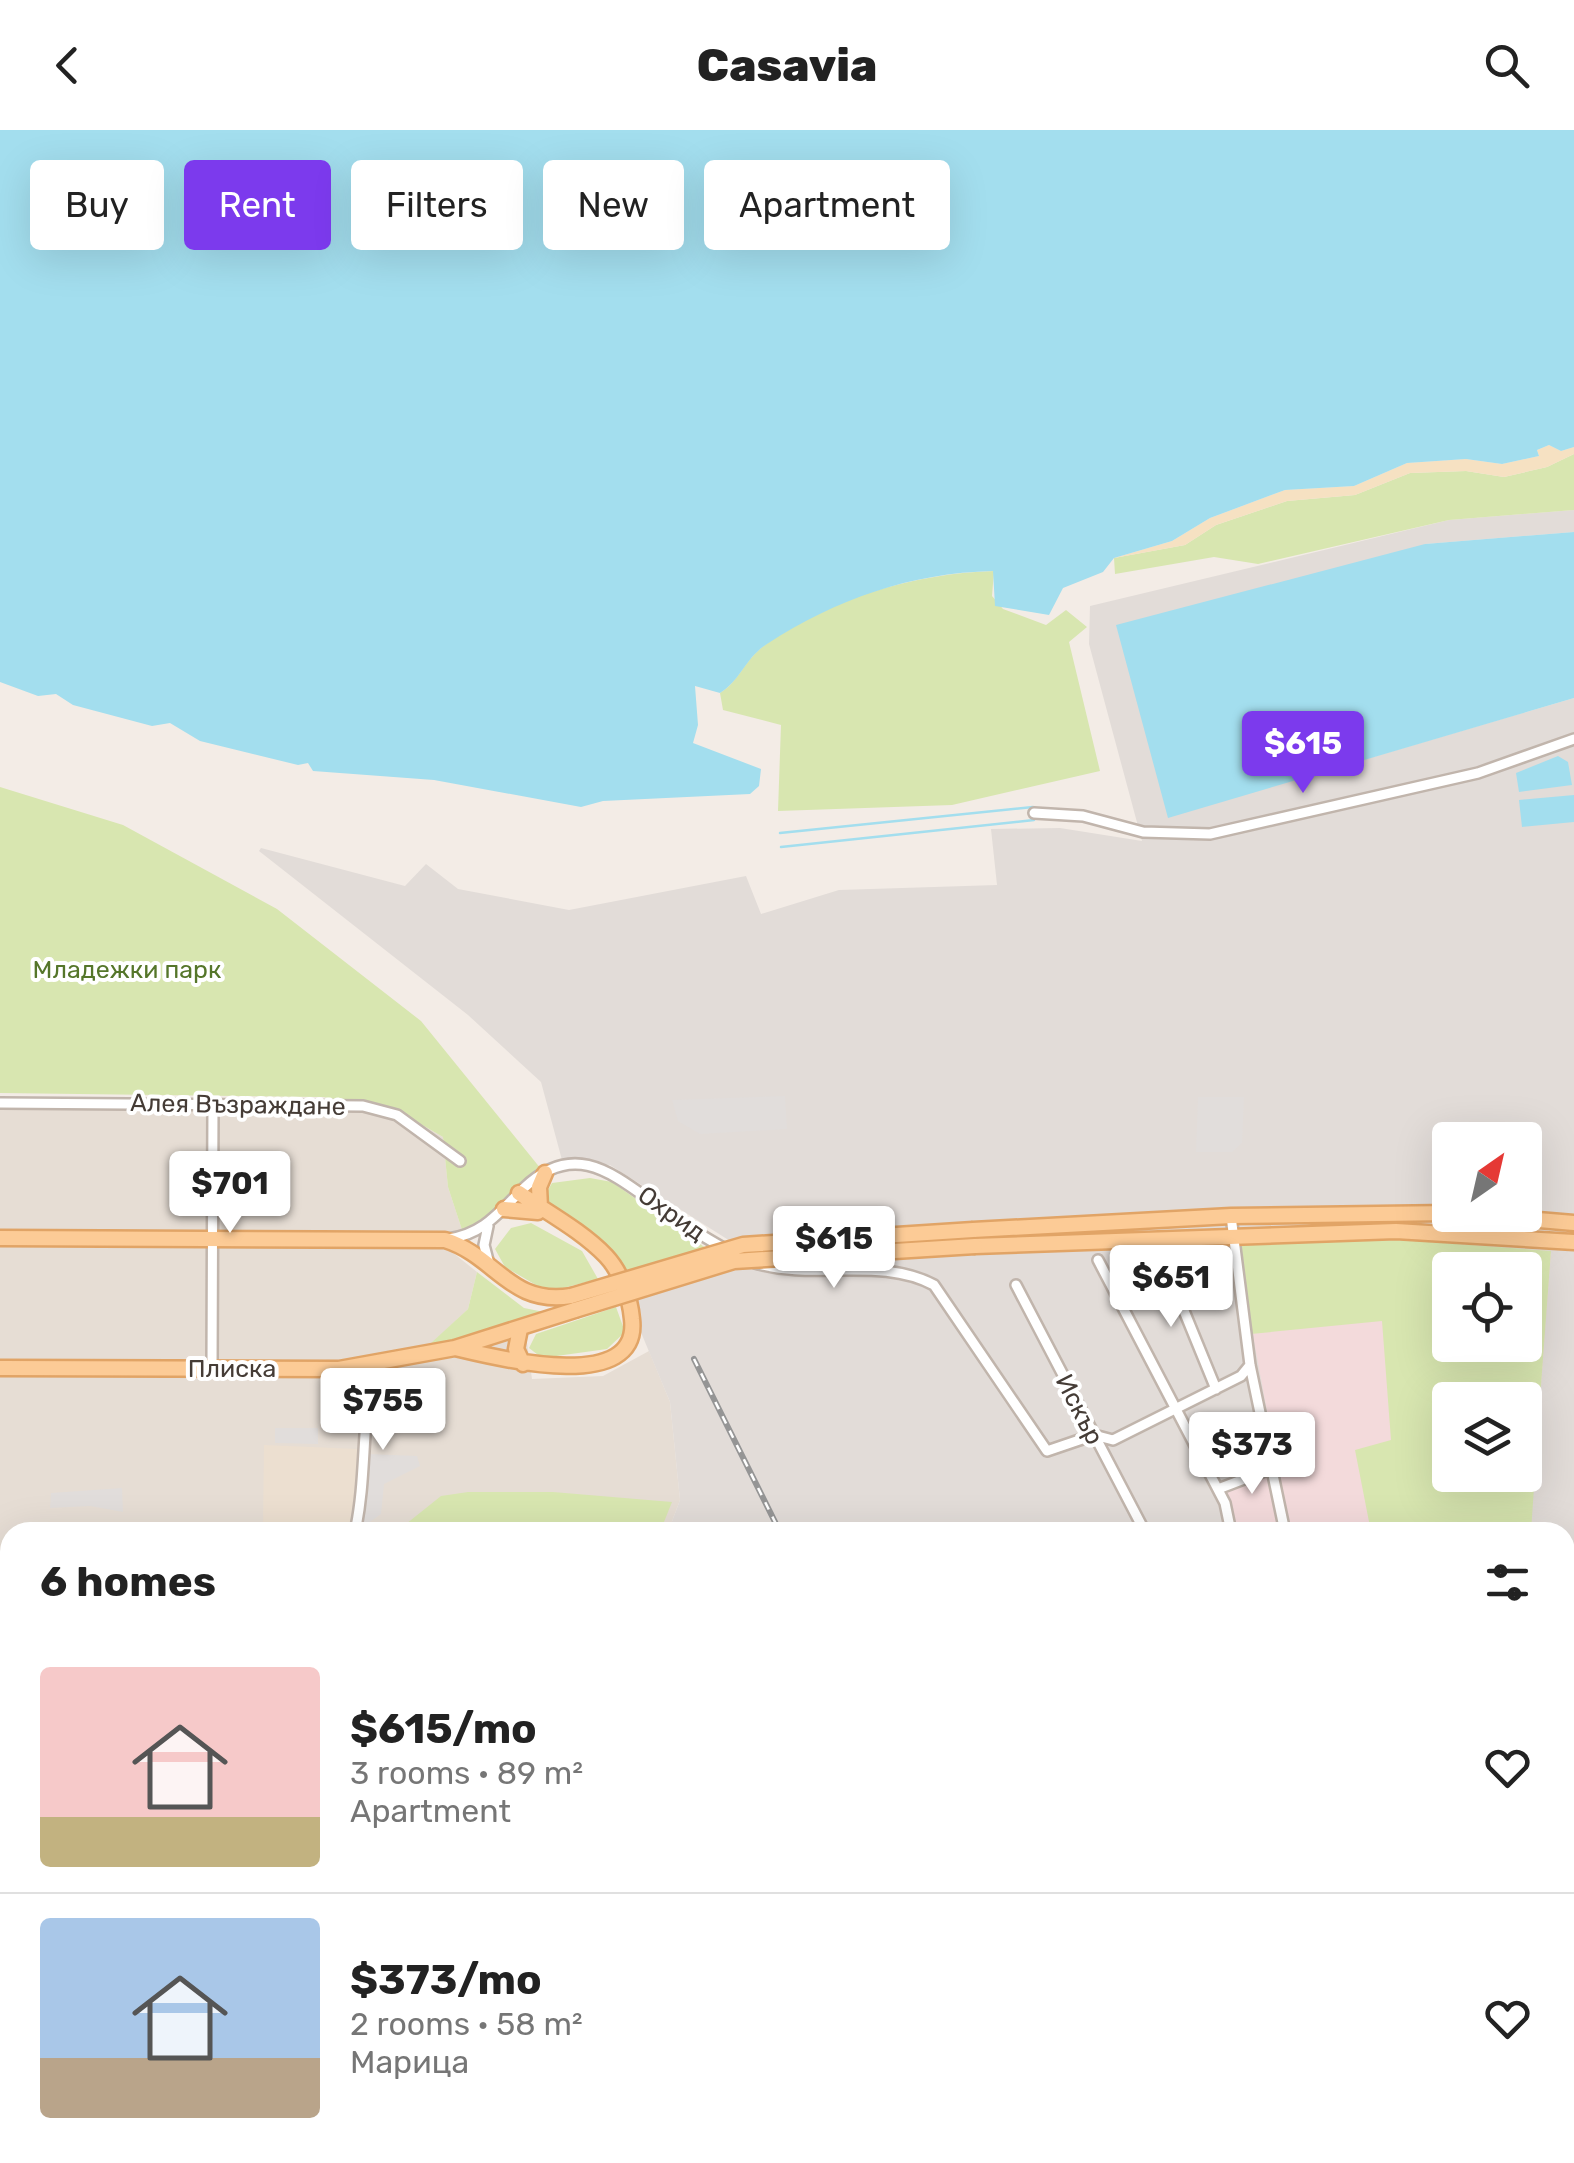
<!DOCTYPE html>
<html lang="en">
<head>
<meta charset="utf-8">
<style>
	:root { --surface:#fff; --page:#f6f6f6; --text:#222; --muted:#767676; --line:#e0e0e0; --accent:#7c3aed }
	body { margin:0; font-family:Rubik,sans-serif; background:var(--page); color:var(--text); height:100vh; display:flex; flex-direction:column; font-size:38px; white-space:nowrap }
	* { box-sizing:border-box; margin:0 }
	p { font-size:32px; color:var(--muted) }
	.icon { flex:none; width:55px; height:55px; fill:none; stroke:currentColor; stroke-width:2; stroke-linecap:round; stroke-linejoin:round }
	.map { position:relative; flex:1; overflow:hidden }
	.side { position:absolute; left:0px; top:1392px; width:1575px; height:642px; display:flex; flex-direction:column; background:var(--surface); border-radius:30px 30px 0 0; box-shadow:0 10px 40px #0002 }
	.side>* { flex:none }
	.top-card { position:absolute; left:30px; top:30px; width:1000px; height:90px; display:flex; gap:20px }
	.needle { width:65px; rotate:34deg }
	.fabs { position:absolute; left:1432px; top:992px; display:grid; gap:20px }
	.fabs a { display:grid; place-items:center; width:110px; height:110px; border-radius:10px; background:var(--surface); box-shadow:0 10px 40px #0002; font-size:50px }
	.price { position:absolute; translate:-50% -85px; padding:0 22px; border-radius:10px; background:#fff; color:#222; font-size:32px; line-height:65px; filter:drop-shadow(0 2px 5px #0008) }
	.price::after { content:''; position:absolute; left:50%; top:60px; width:30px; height:22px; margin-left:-15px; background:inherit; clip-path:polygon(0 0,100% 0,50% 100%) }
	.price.selected { background:var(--accent); color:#fff }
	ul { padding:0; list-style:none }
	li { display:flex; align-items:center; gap:30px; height:250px; padding:0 40px }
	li+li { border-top:2px solid var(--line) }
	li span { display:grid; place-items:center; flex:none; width:280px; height:200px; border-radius:10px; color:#555 }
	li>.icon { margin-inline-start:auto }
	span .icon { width:120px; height:120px; fill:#fffc; stroke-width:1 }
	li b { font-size:42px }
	h2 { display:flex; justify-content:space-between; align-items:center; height:120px; padding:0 40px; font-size:42px }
	.chip { padding:0 35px; border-radius:10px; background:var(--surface); box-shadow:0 10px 40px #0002; font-size:35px; line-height:90px }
	.chip.selected { background:var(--accent); color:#fff }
	header { display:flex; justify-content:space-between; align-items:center; height:130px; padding:0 40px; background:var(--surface); font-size:45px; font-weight:800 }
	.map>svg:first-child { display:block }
	.residential { fill:#e6ddd4 }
	.industrial { fill:#e2dcd8; fill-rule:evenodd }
	.education { fill:#ecdfd0 }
	.medical { fill:#f3dadb; fill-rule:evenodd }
	.green { fill:#d8e6b0; fill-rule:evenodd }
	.sand { fill:#f6e1c2 }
	.parking { fill:#e1dddb }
	.water { fill:#a3deee }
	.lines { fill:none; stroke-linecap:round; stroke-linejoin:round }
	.stream { stroke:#a3deee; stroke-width:2.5 }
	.street-casing { stroke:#c1b5ac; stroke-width:14 }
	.primary-casing { stroke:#e1a466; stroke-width:19 }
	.street { stroke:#fff; stroke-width:9 }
	.primary { stroke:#fccb96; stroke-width:14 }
	.rail-casing { stroke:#959595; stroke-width:6 }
	.rail { stroke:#fff; stroke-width:2.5; stroke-dasharray:8; stroke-linecap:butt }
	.primary-bridge-casing { stroke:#e1a466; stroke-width:19; stroke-linecap:butt }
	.primary-bridge { stroke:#fccb96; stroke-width:14 }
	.labels { text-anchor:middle; stroke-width:8; stroke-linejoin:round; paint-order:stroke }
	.park-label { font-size:25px; fill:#55762a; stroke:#fff }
	.street-label { font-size:25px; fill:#453c36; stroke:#fff }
</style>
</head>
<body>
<header><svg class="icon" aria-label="back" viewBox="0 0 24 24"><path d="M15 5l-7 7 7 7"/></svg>Casavia<svg class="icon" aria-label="search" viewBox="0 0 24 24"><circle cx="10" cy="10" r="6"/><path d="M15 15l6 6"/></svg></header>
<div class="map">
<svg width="1574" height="2033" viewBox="0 0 1574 2033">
	<rect width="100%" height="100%" fill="#f3ece6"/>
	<!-- residential -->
	<path class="residential" d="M352,973L398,981L443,1007L448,1057L464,1106L452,1122L477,1142L468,1179L431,1214L525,1198L532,1249L603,1246L649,1221L670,1272L680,1370L668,1402H10V1566H0V975Z"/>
	<!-- industrial -->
	<path class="industrial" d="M1574,380V402L1425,414L1168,687L1574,568V2033H0V1566H10V2025H1565V1402H668L680,1370L670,1272L640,1200L625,1146L738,1116L610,1035L562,1030L541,952L468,885L259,721L261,718L405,756L426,734L458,759L569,780L746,746L761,784L839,760L997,755L991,699L1060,698L1142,711L1089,514L1090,476L1449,390ZM1450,1010H1525V1085H1450ZM1450,1140H1525V1215H1450ZM1450,1270H1525V1345H1450Z"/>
	<!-- education -->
	<path class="education" d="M264,1315L358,1319L356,1366L349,1397L263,1399Z"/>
	<!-- medical -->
	<path class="medical" d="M1405,1110L1551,1121L1540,1269L1450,1270V1345H1511L1514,1402H1238L1224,1357L1272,1338L1274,1319L1241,1141ZM1450,1140H1525V1215H1450Z"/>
	<!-- green -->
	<path class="green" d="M1574,324V380L1449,390L1258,434L1214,427L1115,444L1114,428L1185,415L1216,395L1287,371L1355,365L1410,343L1466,341L1504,347L1547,337Z
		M994,441L992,466L1003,479L1046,495L1066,480L1087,497L1069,512L1100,641L952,675L778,681L781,595L723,580L720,563C738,552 744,532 761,518C821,469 918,443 994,441Z
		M0,657L123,695L277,779L421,891L541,1039L464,1106L448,1057L443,1007L398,981L323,967L0,963Z
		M590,1048L612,1052L710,1121L625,1144L601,1110L549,1079L548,1060L552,1053Z
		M531,1093L582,1121L598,1149L548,1162L505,1137L495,1119L511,1098Z
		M1405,1110L1551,1121L1540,1269L1450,1270V1345H1511L1510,1354L1534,1357L1531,1402H1371L1355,1320L1391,1310L1382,1191L1251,1204L1239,1113ZM1450,1140H1525V1215H1450Z
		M477,1142L524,1178L549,1183L471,1210L430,1214L468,1179Z
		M616,1177L625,1202L607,1219L542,1228L529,1218L536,1204Z
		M468,1362H553L672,1372L660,1402H396L441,1366Z
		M0,1756H10V1887H0Z"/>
	<!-- sand -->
	<path class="sand" d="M1549,315L1561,321L1574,317V324L1547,337L1504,347L1466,341L1410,343L1355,365L1287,371L1216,395L1185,415L1114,428L1172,411L1210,388L1285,360L1354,356L1407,333L1466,329L1502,334L1539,326L1537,320Z"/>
	<!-- parking -->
	<path class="parking" d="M785,966L787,999L700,1004L678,991L672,970Z
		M1198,967H1244L1242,1013L1232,1022H1196Z
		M275,1298H318V1314L275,1313Z
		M368,1324L417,1326L420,1336L384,1354L381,1384L367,1394L361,1393Z
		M122,1358L123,1382L90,1376L50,1378L51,1363Z"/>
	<!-- water -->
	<path class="water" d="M0,0H1574V317L1561,321L1549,315L1537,320L1539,326L1502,334L1466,329L1407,333L1354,356L1285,360L1210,388L1172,411L1114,428L1103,442L1063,458L1049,485L995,476L993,441C911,443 836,469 767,514C746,527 740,551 720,563L695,556L698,595L693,613L761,639L759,656L750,664L603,671L581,677L434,650L313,641L308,633L298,635L200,611L170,593L152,596L73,575L56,564L38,566L0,552Z
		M1574,402V568L1168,688L1116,495L1425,414Z
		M1558,626L1568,632L1572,655L1519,662L1516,643Z
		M1574,665V692L1522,697L1519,670Z"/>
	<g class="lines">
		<!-- stream -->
		<path class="stream" d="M780,703L1033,677
			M781,717L1034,690"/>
		<defs>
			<path id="street" d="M1034,683L1083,686L1143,702L1210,704L1478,643L1574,609
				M0,973L363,976L397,985L460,1031
				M1231,1086L1250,1235L1285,1402
				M488,1096L484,1115L489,1134
				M448,1109C484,1104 499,1082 524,1058C576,1008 615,1046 661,1078C682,1094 704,1107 727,1120
				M1162,1127L1216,1259
				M1098,1130L1225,1373L1231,1402
				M755,1133C814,1151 880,1126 934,1155L1047,1321L1094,1305L1113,1310L1241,1246L1250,1235
				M1016,1155L1145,1402
				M212,1239L213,973
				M1218,1359L1273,1338
				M355,1402C367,1347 361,1291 374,1235
				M0,1508H10
				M0,1687L10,1688
				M1565,1906H1574
				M1565,2005H1574
				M392,2033L396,2025"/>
			<path id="primary" d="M540,1077L539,1057L545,1043
				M504,1079L538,1082
				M1481,1085L1574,1093
				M973,1100L1231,1086L1450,1083
				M0,1108L445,1110C496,1126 510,1176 571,1166
				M975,1116L1396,1101L1574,1112
				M520,1199L516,1219L523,1234
				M455,1218C493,1227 641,1266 632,1189C630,1167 621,1142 606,1126C582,1101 548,1083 519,1063
				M0,1238L339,1239L455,1218L575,1180"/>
		</defs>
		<!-- street casing -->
		<use href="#street" class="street-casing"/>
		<!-- primary casing -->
		<use href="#primary" class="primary-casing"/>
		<!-- street -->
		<use href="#street" class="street"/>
		<!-- primary -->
		<use href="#primary" class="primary"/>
		<defs>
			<path id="rail" d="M694,1229L780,1402
				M0,1899L10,1898
				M998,2025L1006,2033
				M1139,2025L1148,2033
				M1184,2025L1190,2033
				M1301,2025L1318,2033"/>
		</defs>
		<!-- rail casing -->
		<use href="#rail" class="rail-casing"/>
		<!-- rail -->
		<use href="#rail" class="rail"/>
		<defs>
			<path id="primary-bridge" d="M571,1166L743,1115L973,1100
				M575,1180L734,1131L975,1116"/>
		</defs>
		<!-- primary-bridge casing -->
		<use href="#primary-bridge" class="primary-bridge-casing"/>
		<!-- primary-bridge -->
		<use href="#primary-bridge" class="primary-bridge"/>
	</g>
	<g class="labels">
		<!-- park labels -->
		<g class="park-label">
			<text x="127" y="848">Младежки парк</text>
		</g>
		<!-- street labels -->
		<g class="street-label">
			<text transform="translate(238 974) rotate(1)" y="9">Алея Възраждане</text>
			<text transform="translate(672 1083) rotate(35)" y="9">Охрид</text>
			<text x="232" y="1247">Плиска</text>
			<text transform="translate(1080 1279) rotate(63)" y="9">Искър</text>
		</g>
	</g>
</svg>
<div class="fabs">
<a><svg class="needle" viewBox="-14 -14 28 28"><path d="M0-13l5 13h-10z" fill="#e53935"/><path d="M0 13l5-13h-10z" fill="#767676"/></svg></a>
<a><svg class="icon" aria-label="locate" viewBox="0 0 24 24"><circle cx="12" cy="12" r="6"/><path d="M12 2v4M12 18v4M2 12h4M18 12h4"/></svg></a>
<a><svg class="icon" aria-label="layers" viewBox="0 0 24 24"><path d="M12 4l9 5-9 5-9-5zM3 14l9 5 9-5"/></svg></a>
</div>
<b class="price selected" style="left:1303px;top:666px">$615</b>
<b class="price" style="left:230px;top:1106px">$701</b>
<b class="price" style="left:834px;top:1161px">$615</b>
<b class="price" style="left:1171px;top:1200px">$651</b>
<b class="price" style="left:383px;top:1323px">$755</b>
<b class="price" style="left:1252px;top:1367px">$373</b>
<div class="top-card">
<a class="chip">Buy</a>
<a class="chip selected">Rent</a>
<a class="chip">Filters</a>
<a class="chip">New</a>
<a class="chip">Apartment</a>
</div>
<section class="side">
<h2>6 homes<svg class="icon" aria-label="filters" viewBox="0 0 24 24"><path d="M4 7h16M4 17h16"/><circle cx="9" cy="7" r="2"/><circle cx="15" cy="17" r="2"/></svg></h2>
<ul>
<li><span style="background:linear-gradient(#f6c9c9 75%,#c2b280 0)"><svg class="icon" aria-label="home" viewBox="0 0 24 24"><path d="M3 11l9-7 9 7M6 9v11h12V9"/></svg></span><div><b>$615/mo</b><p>3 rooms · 89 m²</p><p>Apartment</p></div><svg class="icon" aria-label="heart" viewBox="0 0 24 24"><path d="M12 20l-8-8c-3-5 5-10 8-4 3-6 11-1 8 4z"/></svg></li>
<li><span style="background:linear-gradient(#a9c7e8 70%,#b9a48a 0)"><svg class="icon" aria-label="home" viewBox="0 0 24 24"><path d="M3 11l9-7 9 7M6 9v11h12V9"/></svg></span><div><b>$373/mo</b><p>2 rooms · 58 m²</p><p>Марица</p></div><svg class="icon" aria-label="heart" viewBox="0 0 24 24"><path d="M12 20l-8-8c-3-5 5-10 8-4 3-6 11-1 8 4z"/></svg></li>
</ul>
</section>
</div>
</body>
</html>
